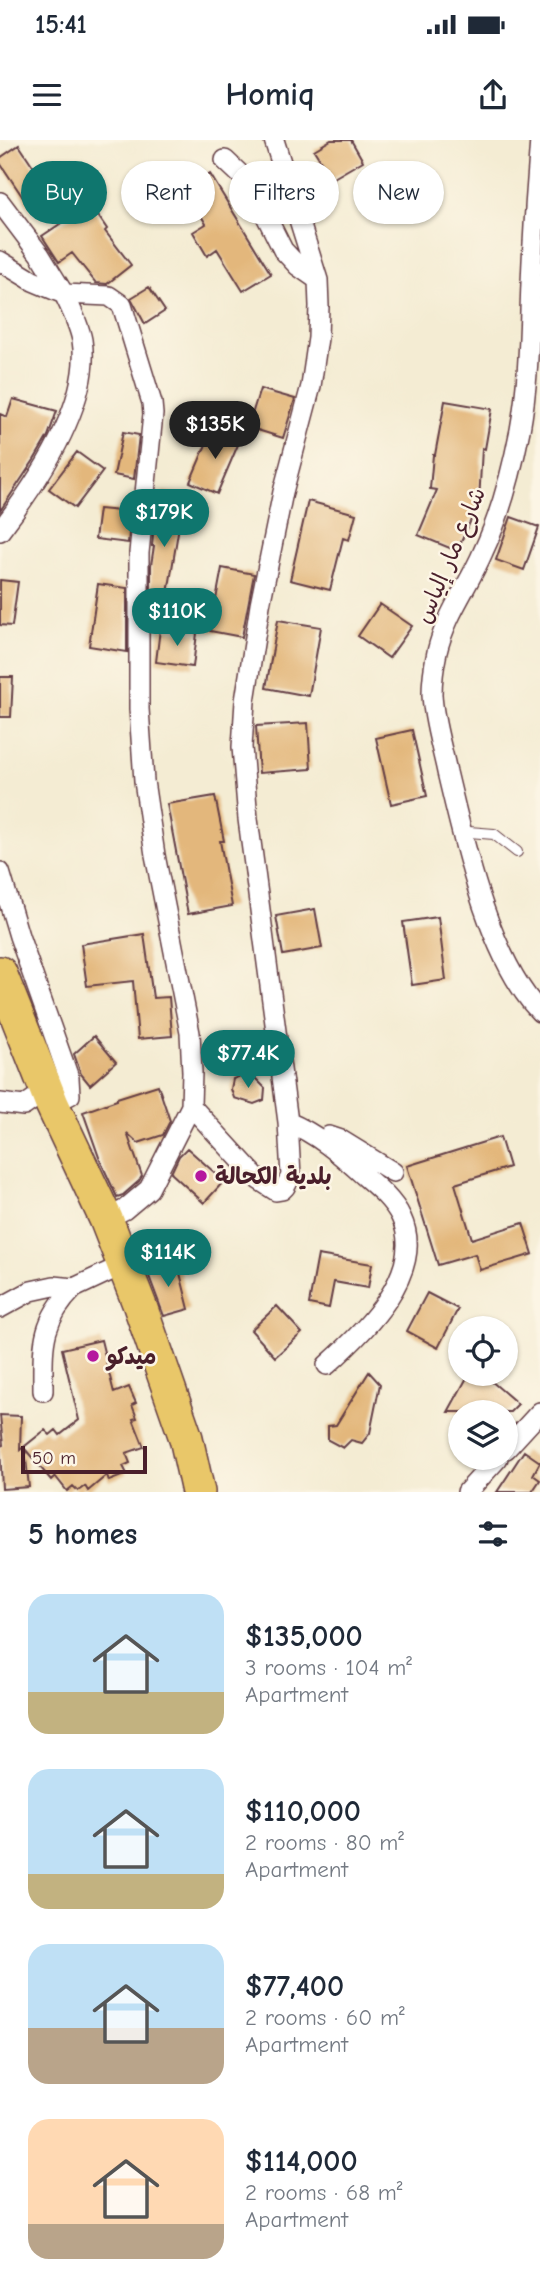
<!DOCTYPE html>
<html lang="en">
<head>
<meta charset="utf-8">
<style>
	:root { --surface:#fff; --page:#f2f2f3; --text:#1f2937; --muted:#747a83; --accent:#0f766e }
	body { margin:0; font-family:"Comic Neue","Playpen Sans Arabic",sans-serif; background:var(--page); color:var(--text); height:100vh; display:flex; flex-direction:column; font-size:26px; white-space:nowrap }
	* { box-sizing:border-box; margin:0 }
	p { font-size:23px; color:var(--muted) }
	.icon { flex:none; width:38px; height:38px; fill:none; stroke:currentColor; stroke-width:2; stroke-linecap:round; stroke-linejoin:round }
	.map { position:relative; height:1352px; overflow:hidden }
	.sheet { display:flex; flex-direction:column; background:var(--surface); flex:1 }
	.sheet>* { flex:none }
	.guide { position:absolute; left:21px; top:21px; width:499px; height:63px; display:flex; gap:14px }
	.fabs { position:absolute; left:448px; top:1176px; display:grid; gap:14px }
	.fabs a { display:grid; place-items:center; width:70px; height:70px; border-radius:50%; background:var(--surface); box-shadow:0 2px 5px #0004; font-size:35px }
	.scale { position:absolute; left:21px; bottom:18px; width:126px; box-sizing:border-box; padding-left:7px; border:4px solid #4a1f2b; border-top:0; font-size:19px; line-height:24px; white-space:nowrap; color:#4a1f2b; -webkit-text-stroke:5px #fcf5e5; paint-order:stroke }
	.price { position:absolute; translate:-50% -60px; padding:0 16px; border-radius:24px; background:var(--accent); color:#fff; font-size:23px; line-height:46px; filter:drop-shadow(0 2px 4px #0008) }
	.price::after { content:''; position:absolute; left:50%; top:42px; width:21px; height:16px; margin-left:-10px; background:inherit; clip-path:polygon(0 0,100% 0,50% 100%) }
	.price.active { background:#222; color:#fff }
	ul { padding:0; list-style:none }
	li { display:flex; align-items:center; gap:21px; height:175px; padding:0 28px }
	li span { display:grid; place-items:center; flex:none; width:196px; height:140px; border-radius:21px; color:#555 }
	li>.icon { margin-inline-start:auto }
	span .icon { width:84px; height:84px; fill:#fffc; stroke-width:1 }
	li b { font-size:30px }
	h2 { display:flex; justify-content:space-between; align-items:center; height:84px; padding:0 28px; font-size:30px }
	.chip { padding:0 24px; border-radius:32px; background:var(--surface); box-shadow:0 2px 5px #0004; font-size:24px; line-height:63px }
	.chip.active { background:var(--accent); color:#fff }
	.status { display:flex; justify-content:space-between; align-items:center; height:49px; padding:0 35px; background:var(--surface); direction:ltr }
	.status svg { height:19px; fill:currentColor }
	header { display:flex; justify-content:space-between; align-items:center; height:91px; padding:0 28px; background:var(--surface); font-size:32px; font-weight:700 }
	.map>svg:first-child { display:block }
	.building { fill:#e3b77b }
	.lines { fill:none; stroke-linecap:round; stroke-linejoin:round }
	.lane-casing { stroke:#643e44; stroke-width:12 }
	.street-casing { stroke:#643e44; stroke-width:22 }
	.highway-casing { stroke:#643e44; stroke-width:36 }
	.lane { stroke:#fff; stroke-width:10 }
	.street { stroke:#fff; stroke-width:19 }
	.highway { stroke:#e9c769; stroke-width:33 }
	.poi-dot { fill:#b5179e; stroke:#fcf5e5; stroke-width:2.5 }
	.labels { text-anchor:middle; stroke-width:5; stroke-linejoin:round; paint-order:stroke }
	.street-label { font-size:23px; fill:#4a1f2b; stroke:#fcf5e5 }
	.poi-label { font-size:23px; font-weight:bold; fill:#4a1f2b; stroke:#fcf5e5; text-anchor:start }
</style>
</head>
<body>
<div class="status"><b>15:41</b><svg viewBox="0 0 49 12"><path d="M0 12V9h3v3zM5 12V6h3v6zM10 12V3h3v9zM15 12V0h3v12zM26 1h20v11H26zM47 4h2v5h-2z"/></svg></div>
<header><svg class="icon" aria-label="menu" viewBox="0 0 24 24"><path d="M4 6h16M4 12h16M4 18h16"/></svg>Homiq<svg class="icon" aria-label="share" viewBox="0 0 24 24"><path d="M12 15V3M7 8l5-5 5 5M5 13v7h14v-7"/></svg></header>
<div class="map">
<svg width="540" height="1352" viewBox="0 0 540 1352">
	<rect width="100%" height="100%" fill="#fcf5e5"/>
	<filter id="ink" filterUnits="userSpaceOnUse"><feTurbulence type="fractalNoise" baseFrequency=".0143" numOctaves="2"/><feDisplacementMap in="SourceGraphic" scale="14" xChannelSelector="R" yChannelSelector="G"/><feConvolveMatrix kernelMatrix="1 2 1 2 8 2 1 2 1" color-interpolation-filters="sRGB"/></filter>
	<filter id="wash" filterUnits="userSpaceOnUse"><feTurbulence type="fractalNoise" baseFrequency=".00686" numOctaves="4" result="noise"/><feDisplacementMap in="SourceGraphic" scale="28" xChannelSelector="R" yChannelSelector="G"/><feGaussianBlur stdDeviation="1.57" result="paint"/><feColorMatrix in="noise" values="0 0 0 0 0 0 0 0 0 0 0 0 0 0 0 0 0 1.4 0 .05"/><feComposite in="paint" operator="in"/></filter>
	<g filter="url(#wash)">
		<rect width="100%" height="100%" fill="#f4ecd3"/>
		<g id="blocks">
			<!-- building -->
			<path class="building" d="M331,0H351L363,21L332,39L314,10Z
				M19,5L51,53L30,68L0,23V18Z
				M210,34L271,134L243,151L217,109L207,116L193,92L206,84L185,49Z
				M90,64L107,89L105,91L131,125L107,144L96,143L72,113L59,122L42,96Z
				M149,147L165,171L145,184L131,158Z
				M260,249L295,259L283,298L248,287Z
				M13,259L57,271L48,296L34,320L0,371V274L7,277Z
				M445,261L492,269L485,309L482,308L479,362L457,411L418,395L437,350L430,349L433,315H435Z
				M213,288L240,300L217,354L190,342Z
				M123,292L139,295L134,339L114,335Z
				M77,312L103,331L75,368L49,349Z
				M163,352L184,355L164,478L151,470V425L154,406H152L155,374L159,375Z
				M308,361L356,374L349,400L343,398L330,450L290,440Z
				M99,369L131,372L128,403L95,399Z
				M511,377L539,387L524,430L496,420Z
				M222,428L254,434L242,497L210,491Z
				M0,440L18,442L12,486L0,485Z
				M98,444L127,448V512L89,506Z
				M380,464L412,486L389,518L358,496Z
				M278,480L321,487L309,556L266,548Z
				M160,489L197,493L193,527L156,522Z
				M0,537H13L11,577H0Z
				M308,583L311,629L259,633L256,586Z
				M412,590L427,656L391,664L376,598Z
				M215,656L224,701H220L232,766L188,774L167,664Z
				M315,769L322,808L283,815L276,776Z
				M438,777L446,840L412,845L403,782Z
				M144,794L153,858L169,857L172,896L138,899L133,841L87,846L81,804Z
				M94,896L116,922L90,945L81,934L74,914Z
				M243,935L256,939L265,948L264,960L254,964L234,958L231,949L233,939Z
				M158,945L170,981L163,995L138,1003L127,993L142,1036L139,1041L123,1055L117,1057L100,1020L83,972L117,960V958Z
				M500,997L509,1027L455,1044L472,1099L523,1083L533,1114L480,1130L475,1114L438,1125L407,1026Z
				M187,1008L224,1041L204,1063L171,1033L179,1016Z
				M318,1115L372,1124L368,1148L334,1142L329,1168L309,1164Z
				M164,1123L166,1132L179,1129L189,1169L164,1176L146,1128Z
				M427,1153L458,1169L438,1208L407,1191Z
				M277,1166L302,1193L275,1217L251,1190Z
				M101,1200L114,1253L129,1247L136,1263L132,1265L137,1278L133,1279L144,1307L126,1313L130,1323L123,1326L127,1334L109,1341L107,1335L88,1351L85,1346L78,1351L73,1346L67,1351L55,1336L51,1340L25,1309L29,1347L2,1349L0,1306L3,1305L0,1275L21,1276L20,1310L45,1290L50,1295L56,1290L60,1295L79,1280L62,1209Z
				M369,1232L380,1244L370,1293L362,1303L351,1300L343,1308L328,1300V1286L336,1285Z
				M469,1234H483L518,1264L510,1272H448Z
				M524,1311L540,1322L533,1335L540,1340L532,1352H497Z"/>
		</g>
	</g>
	<g filter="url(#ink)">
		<use href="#blocks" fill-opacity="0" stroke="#643e44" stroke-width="2"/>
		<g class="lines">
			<defs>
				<path id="lane" d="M464,698L469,692L494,694L517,712"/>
				<path id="street" d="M540,0C536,48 533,95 531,143C529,193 529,241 520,290C512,331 501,374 483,412C468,447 446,474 437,512C434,526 432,541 432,554C433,580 442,607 447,632C464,703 489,819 540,872
					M225,20L243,37L254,52L283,110L298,126L318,140
					M0,62L40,115L64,154L109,156L122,165L152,263L153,274L139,413V569L144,641L155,715L190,893L192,932L191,966L149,1049L124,1070L106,1079
					M0,121L33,141L64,154C71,169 79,184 82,200C92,263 37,343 0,391
					M0,732L19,796L69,938L70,955L52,964
					M0,963L24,966L34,959
					M191,966L259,1040L276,1051L282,1050L285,1047L291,1036L288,982L248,679L242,607L245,561L260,465L283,352L311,246L318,198L319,166L318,140L274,0
					M288,982C317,994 339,1013 362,1034C376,1046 393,1060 401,1077C427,1132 364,1192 327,1225
					M329,996L341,1000L393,1032
					M0,1168L31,1151L54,1146L74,1148L108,1132
					M43,1251C43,1206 40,1182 74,1148
					M506,1309L540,1272
					M467,1352L498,1318"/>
				<path id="highway" d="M0,833L52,964L106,1079L140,1166L186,1298L198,1352"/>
			</defs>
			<!-- lane casing -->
			<use href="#lane" class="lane-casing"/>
			<!-- street casing -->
			<use href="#street" class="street-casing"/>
			<!-- highway casing -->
			<use href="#highway" class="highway-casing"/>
			<!-- lane -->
			<use href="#lane" class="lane"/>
			<!-- street -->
			<use href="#street" class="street"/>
			<!-- highway -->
			<use href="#highway" class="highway"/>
		</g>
	</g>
	<!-- markers -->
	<g class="poi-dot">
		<circle cx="201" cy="1036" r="7"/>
		<circle cx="93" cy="1216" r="7"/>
	</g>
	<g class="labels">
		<!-- street labels -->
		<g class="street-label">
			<text transform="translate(450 415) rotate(-67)" y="8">شارع مار إلياس</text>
		</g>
		<!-- poi labels -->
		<g class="poi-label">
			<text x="215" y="1044">بلدية الكحالة</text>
			<text x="107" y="1224">ميدكو</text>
		</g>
	</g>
</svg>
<div class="fabs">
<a><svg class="icon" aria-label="locate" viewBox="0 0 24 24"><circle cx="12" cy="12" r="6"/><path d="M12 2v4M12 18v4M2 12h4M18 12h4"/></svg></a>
<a><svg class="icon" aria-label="layers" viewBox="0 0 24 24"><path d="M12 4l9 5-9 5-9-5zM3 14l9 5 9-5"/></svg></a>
</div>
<div class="scale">50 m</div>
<b class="price active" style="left:215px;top:321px">$135K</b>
<b class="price" style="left:164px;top:409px">$179K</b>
<b class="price" style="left:177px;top:508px">$110K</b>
<b class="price" style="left:248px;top:950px">$77.4K</b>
<b class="price" style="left:168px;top:1149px">$114K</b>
<div class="guide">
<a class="chip active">Buy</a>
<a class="chip">Rent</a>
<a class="chip">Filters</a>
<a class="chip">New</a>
</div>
</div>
<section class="sheet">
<h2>5 homes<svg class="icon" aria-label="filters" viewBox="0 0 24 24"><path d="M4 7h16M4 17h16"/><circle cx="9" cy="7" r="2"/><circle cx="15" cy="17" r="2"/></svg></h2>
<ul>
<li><span style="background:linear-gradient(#bfe0f5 70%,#c2b280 0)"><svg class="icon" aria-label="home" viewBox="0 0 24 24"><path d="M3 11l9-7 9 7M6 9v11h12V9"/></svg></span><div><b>$135,000</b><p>3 rooms · 104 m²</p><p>Apartment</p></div></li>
<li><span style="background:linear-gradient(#bfe0f5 75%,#c2b280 0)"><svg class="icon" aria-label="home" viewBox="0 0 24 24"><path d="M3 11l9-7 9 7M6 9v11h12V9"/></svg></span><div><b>$110,000</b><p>2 rooms · 80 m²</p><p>Apartment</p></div></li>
<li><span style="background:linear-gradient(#bfe0f5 60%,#b9a48a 0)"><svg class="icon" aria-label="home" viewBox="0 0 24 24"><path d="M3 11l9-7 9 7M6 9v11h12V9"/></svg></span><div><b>$77,400</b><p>2 rooms · 60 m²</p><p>Apartment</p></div></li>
<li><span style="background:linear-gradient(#ffd9b3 75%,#b9a48a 0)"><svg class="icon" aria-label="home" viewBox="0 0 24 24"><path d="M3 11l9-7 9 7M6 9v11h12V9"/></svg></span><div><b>$114,000</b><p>2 rooms · 68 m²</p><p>Apartment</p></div></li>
</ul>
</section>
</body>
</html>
